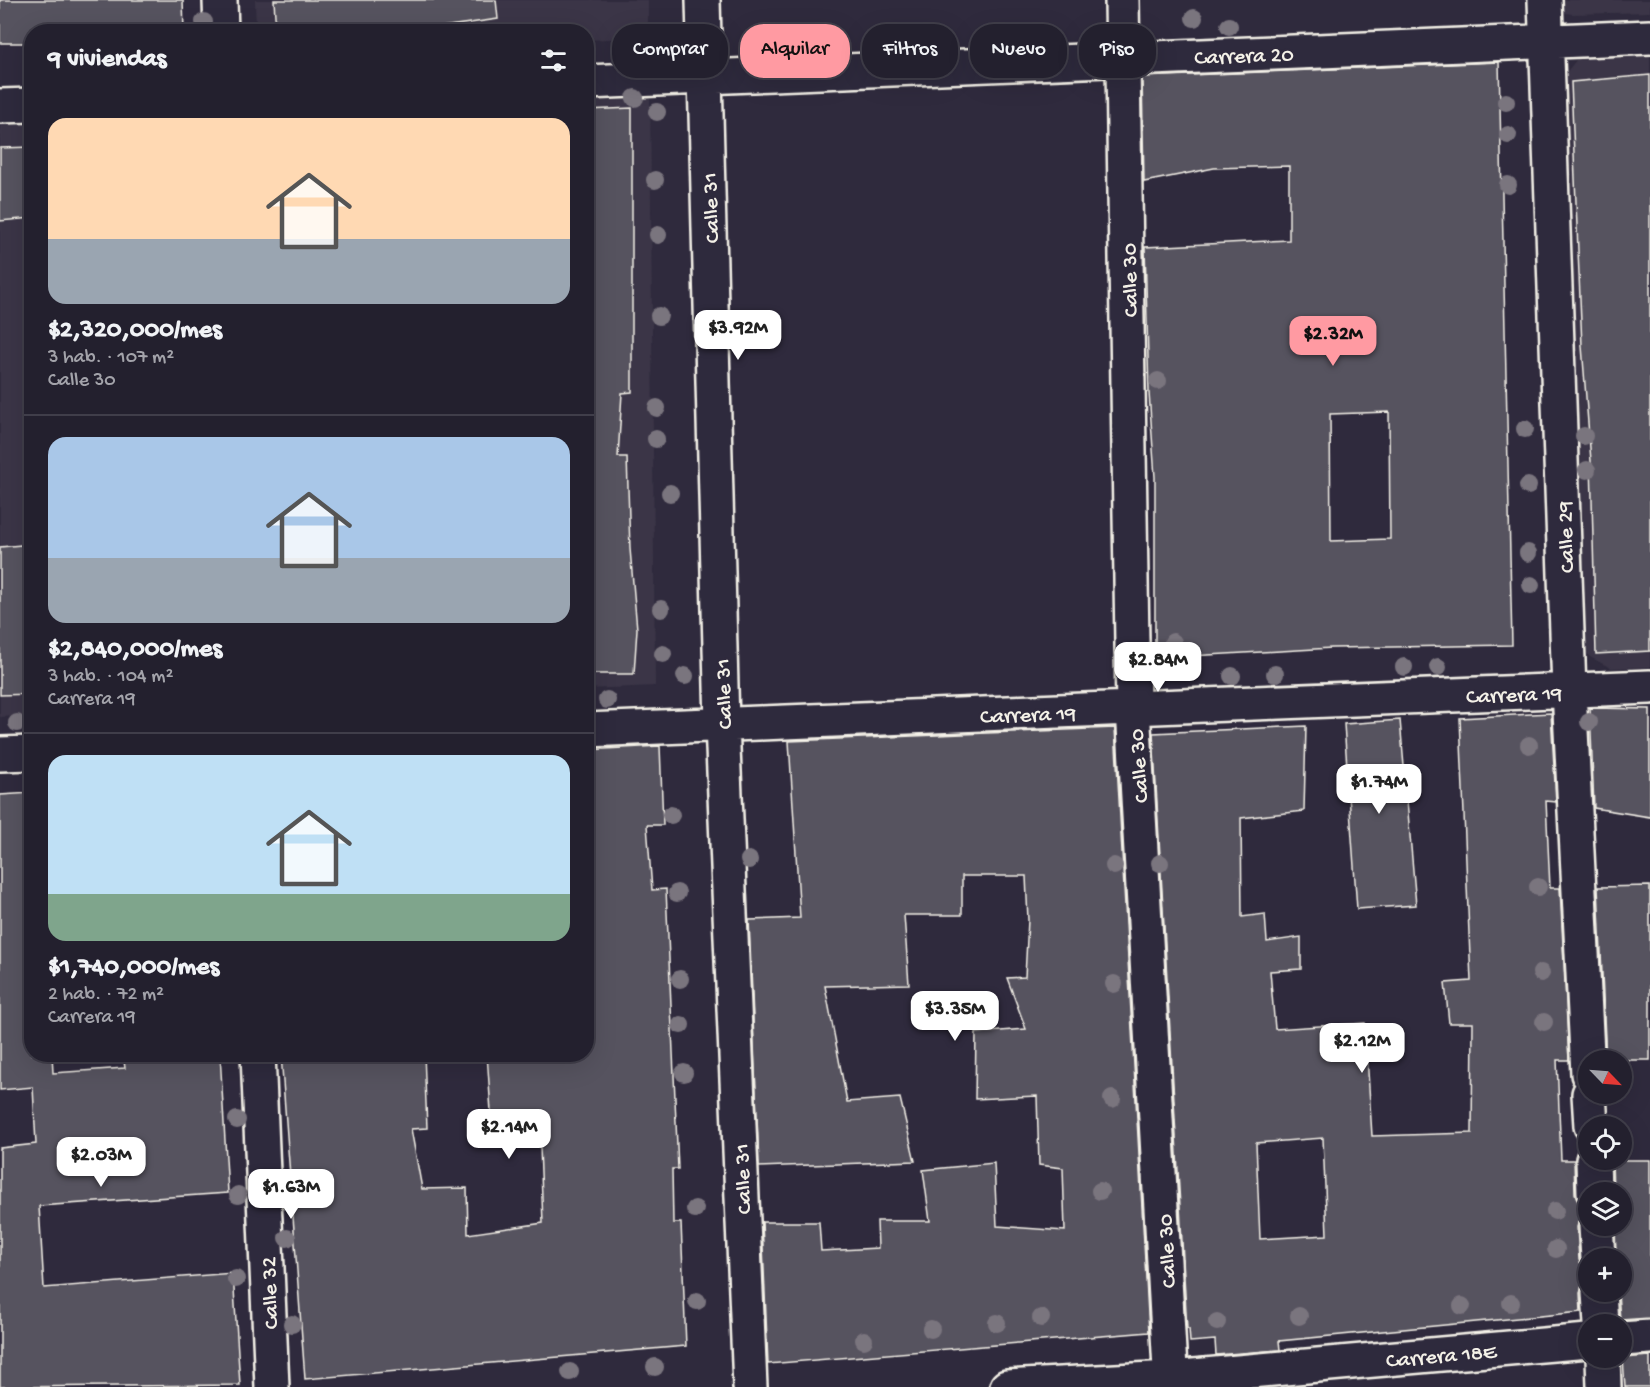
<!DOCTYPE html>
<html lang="es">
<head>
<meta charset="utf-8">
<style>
	:root { --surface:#23202e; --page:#2f2d3a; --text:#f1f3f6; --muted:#a3a3aa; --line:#403e4a; --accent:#ff9aa2 }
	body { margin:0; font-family:"Gochi Hand",sans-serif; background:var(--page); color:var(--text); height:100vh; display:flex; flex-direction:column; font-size:22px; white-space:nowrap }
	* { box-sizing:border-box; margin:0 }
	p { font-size:20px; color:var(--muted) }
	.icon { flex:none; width:33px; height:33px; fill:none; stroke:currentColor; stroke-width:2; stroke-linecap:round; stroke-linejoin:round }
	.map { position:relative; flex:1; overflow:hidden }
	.sheet { position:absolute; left:24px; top:24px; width:570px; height:1038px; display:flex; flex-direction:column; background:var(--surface); border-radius:24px; box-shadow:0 6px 24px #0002,0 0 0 2px var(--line) }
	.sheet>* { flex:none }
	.hud { position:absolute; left:612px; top:24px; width:570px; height:54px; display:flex; gap:12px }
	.needle { width:39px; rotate:115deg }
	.buttons { position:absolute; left:1578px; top:1050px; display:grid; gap:12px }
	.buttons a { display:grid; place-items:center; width:54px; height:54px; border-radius:50%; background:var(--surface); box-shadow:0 6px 24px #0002,0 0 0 2px var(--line); font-size:30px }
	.price { position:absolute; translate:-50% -51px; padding:0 14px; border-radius:12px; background:#fff; color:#222; font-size:20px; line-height:39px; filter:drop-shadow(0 2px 3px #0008) }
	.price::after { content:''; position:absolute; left:50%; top:36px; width:18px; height:14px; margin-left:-9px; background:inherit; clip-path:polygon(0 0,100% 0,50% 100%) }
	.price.active { background:var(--accent); color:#111 }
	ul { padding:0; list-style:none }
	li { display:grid; align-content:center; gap:12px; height:318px; padding:0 24px }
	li+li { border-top:2px solid var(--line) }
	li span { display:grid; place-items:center; height:186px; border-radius:18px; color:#555 }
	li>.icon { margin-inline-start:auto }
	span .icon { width:108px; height:108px; fill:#fffc; stroke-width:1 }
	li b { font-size:26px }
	h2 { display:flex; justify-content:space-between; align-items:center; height:72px; padding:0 24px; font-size:26px }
	.tag { padding:0 21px; border-radius:24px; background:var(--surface); box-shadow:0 6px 24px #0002,0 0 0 2px var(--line); font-size:21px; line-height:54px }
	.tag.active { background:var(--accent); color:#111 }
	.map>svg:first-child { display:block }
	.built { fill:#3b3647 }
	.building { fill:#56525f; stroke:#f4f1e8; stroke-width:1.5; fill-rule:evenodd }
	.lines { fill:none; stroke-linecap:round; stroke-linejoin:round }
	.minor-casing { stroke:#f4f1e8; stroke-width:38 }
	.minor { stroke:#2f2a3d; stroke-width:33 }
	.tree { fill:#7a757e }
	.labels { text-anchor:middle; stroke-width:4.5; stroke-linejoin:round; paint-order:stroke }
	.street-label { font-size:22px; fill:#f4f1e8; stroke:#2f2a3d }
</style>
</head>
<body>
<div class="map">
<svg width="1650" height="1387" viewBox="0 0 1650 1387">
	<rect width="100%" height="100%" fill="#2f2a3d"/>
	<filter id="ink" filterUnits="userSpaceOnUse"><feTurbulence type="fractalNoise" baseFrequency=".0167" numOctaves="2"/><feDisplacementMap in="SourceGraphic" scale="12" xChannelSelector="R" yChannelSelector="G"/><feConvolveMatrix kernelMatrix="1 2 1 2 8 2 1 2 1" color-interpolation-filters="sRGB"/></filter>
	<g filter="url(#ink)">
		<!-- built -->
		<path class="built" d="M255,0H648V37L587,40L586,32L256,31Z
			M1554,0H1650V12L1572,14L1554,11Z
			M1650,56V667L1611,668L1590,657L1579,645L1561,79L1577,59Z
			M650,87L655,686L587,689L586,92Z
			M32,124L31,715L0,717V125Z"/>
		<!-- building -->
		<path class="building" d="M0,0H183L184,32H32V43H0Z
			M274,0H496L498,19L406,32H276Z
			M1499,62L1512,645L1332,648L1155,658V477L1149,393L1145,247L1289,240V166L1214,168L1144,182L1142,77ZM1389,412L1390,539L1331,541L1330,414Z
			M1650,75V651L1596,654L1591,461L1582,346L1571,82Z
			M632,108V392L622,393L618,457H627L630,549L637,629L634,674H586V110Z
			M32,147V218L0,221V148Z
			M32,544V694L0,695V547Z
			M1590,708L1650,709V817L1594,808Z
			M1551,713L1556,802L1546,801L1550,888H1560L1569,1060H1557L1561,1160H1574L1575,1193L1578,1202L1588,1209L1580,1217L1577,1227L1579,1260L1588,1274L1580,1293L1581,1312L1279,1341L1280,1350L1216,1355L1215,1340L1190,1342L1189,1329H1187L1153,733L1306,726L1304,811L1241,818L1242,917L1265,914L1267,942L1301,937V969L1270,971L1275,1029L1365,1023L1372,1136L1472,1133L1473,1023H1449L1445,983L1471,981L1460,718ZM1323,1138L1327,1235L1260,1239L1256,1143Z
			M1400,720L1416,905L1357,909L1344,724Z
			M1115,728L1149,1332L768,1364L762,1222H819L821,1251L878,1248L877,1221H930L923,1170L994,1163L997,1226L1065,1231L1063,1168L1039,1165L1037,1096L975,1099L976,1033L1026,1029L1007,978L1025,977L1028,920L1026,876H962V915H904L909,984L825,986L847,1102L900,1098L915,1161L759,1167L749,920L800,918L789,741Z
			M660,746L663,825H647L652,890L666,889L678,1169H672L673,1223H681L686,1346L305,1379L281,1054H424L427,1128L411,1129L422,1189L467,1188L468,1234L543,1223L539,1121L492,1126L487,1054H586V938H590L586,750Z
			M32,793V907H29L32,1054H52L53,1073L125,1068L123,1054H220L228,1193L39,1206L44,1288L233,1273L240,1385L0,1387V1148L36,1144L33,1087L0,1090V795Z
			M1650,886V1060H1606L1598,887Z
			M1612,1160H1650V1318L1620,1320L1618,1292H1622V1258H1616L1615,1226H1622V1192H1613Z
			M1650,1356V1387H1625L1623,1358Z"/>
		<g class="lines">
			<defs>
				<path id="minor" d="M220,0L221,32
					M703,0L722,724L750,1387
					M1122,0L1133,708L1171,1387
					M1545,0L1569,690L1588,1074
					M586,82L1650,37
					M0,106L32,105
					M586,730L1650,687
					M0,754L32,753
					M258,1054L272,1387
					M1589,1094L1591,1126
					M1593,1160L1594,1192
					M1596,1226L1598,1258
					M1599,1292L1601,1324
					M1622,1339L1650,1337
					M1603,1358L1604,1387
					M1007,1387L1171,1378L1588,1341"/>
			</defs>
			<!-- minor casing -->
			<use href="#minor" class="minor-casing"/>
			<!-- minor -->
			<use href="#minor" class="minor"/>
		</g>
		<!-- trees -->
		<g class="tree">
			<circle cx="1194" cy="18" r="9"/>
			<circle cx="204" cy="22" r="9"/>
			<circle cx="1229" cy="26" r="9"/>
			<circle cx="635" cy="98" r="9"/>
			<circle cx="1506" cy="102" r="9"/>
			<circle cx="657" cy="112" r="9"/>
			<circle cx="1508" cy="135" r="9"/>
			<circle cx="655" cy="180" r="9"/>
			<circle cx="1508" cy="185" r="9"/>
			<circle cx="658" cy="235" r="9"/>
			<circle cx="659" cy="316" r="9"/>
			<circle cx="1158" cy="381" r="9"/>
			<circle cx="657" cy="408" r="9"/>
			<circle cx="1525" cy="429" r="9"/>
			<circle cx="1584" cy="436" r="9"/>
			<circle cx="656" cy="439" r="9"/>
			<circle cx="1587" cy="470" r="9"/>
			<circle cx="1528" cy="486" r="9"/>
			<circle cx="670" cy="493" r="9"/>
			<circle cx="1528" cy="553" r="9"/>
			<circle cx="1531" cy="585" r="9"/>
			<circle cx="661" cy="609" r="9"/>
			<circle cx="1173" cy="642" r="9"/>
			<circle cx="663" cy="654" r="9"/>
			<circle cx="1404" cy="667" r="9"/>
			<circle cx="1438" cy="667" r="9"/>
			<circle cx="1275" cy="674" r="9"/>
			<circle cx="685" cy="676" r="9"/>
			<circle cx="1232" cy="676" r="9"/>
			<circle cx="607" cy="700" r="9"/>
			<circle cx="1589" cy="722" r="9"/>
			<circle cx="17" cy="723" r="9"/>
			<circle cx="1529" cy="745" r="9"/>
			<circle cx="671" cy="815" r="9"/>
			<circle cx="749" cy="860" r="9"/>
			<circle cx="1160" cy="863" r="9"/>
			<circle cx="1114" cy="866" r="9"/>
			<circle cx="1538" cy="887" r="9"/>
			<circle cx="677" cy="893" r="9"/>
			<circle cx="1541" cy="973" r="9"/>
			<circle cx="680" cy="979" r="9"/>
			<circle cx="1114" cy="984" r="9"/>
			<circle cx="1544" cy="1022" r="9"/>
			<circle cx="681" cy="1025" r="9"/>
			<circle cx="684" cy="1073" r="9"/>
			<circle cx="1112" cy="1099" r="9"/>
			<circle cx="237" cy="1120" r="9"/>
			<circle cx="281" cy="1191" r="9"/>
			<circle cx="1100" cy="1191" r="9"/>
			<circle cx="238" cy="1195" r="9"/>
			<circle cx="695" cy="1209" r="9"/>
			<circle cx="1555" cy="1211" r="9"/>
			<circle cx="287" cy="1238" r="9"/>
			<circle cx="1556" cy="1249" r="9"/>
			<circle cx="236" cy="1279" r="9"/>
			<circle cx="697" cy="1301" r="9"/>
			<circle cx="1511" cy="1303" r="9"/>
			<circle cx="1462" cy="1306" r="9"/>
			<circle cx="1299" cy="1316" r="9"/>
			<circle cx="1041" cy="1318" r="9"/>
			<circle cx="1217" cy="1322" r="9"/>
			<circle cx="997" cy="1323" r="9"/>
			<circle cx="292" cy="1324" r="9"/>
			<circle cx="931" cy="1329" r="9"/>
			<circle cx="864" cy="1340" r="9"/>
			<circle cx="655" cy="1367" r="9"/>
			<circle cx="570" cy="1372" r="9"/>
		</g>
	</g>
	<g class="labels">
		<!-- street labels -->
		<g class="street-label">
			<text transform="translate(1244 54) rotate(-2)" y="8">Carrera 20</text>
			<text transform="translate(709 208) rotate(-92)" y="8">Calle 31</text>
			<text transform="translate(1128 280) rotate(-91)" y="8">Calle 30</text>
			<text transform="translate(1564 537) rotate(-92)" y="8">Calle 29</text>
			<text transform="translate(1514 693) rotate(-2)" y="8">Carrera 19</text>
			<text transform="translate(722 694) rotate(-92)" y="8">Calle 31</text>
			<text transform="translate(1028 713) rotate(-2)" y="8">Carrera 19</text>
			<text transform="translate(1137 766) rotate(-94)" y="8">Calle 30</text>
			<text transform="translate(741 1179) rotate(-92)" y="8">Calle 31</text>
			<text transform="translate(1165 1251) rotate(-93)" y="8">Calle 30</text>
			<text transform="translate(268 1293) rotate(-92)" y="8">Calle 32</text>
			<text transform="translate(1441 1354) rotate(-5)" y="8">Carrera 18E</text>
		</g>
	</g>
</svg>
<div class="buttons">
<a><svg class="needle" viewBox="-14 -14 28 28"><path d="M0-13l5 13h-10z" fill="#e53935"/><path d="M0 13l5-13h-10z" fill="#a3a3aa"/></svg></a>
<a><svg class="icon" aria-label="locate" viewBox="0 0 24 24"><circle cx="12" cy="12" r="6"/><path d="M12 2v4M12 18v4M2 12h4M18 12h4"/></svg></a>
<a><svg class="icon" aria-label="layers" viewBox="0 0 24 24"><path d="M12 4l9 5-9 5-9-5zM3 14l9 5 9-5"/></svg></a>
<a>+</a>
<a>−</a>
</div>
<b class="price" style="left:738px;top:361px">$3.92M</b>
<b class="price active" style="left:1333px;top:367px">$2.32M</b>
<b class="price" style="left:1158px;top:693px">$2.84M</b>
<b class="price" style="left:1379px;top:815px">$1.74M</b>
<b class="price" style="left:955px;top:1042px">$3.35M</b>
<b class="price" style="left:1362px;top:1074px">$2.12M</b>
<b class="price" style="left:509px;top:1160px">$2.14M</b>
<b class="price" style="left:101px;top:1188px">$2.03M</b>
<b class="price" style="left:291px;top:1220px">$1.63M</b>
<div class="hud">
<a class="tag">Comprar</a>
<a class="tag active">Alquilar</a>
<a class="tag">Filtros</a>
<a class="tag">Nuevo</a>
<a class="tag">Piso</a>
</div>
<section class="sheet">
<h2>9 viviendas<svg class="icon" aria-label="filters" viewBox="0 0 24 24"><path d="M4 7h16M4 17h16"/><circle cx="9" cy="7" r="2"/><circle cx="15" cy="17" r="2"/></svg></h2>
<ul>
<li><span style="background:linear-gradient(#ffd9b3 65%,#9aa5b1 0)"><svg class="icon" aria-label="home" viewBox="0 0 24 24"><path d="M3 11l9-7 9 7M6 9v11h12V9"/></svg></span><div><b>$2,320,000/mes</b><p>3 hab. · 107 m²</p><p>Calle 30</p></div></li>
<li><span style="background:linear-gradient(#a9c7e8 65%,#9aa5b1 0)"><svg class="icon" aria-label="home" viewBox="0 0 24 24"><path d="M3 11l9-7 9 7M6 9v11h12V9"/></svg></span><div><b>$2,840,000/mes</b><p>3 hab. · 104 m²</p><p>Carrera 19</p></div></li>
<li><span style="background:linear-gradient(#bfe0f5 75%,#7fa58c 0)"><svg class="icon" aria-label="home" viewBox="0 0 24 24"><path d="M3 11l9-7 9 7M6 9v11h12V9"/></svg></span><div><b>$1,740,000/mes</b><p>2 hab. · 72 m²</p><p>Carrera 19</p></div></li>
</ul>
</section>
</div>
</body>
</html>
